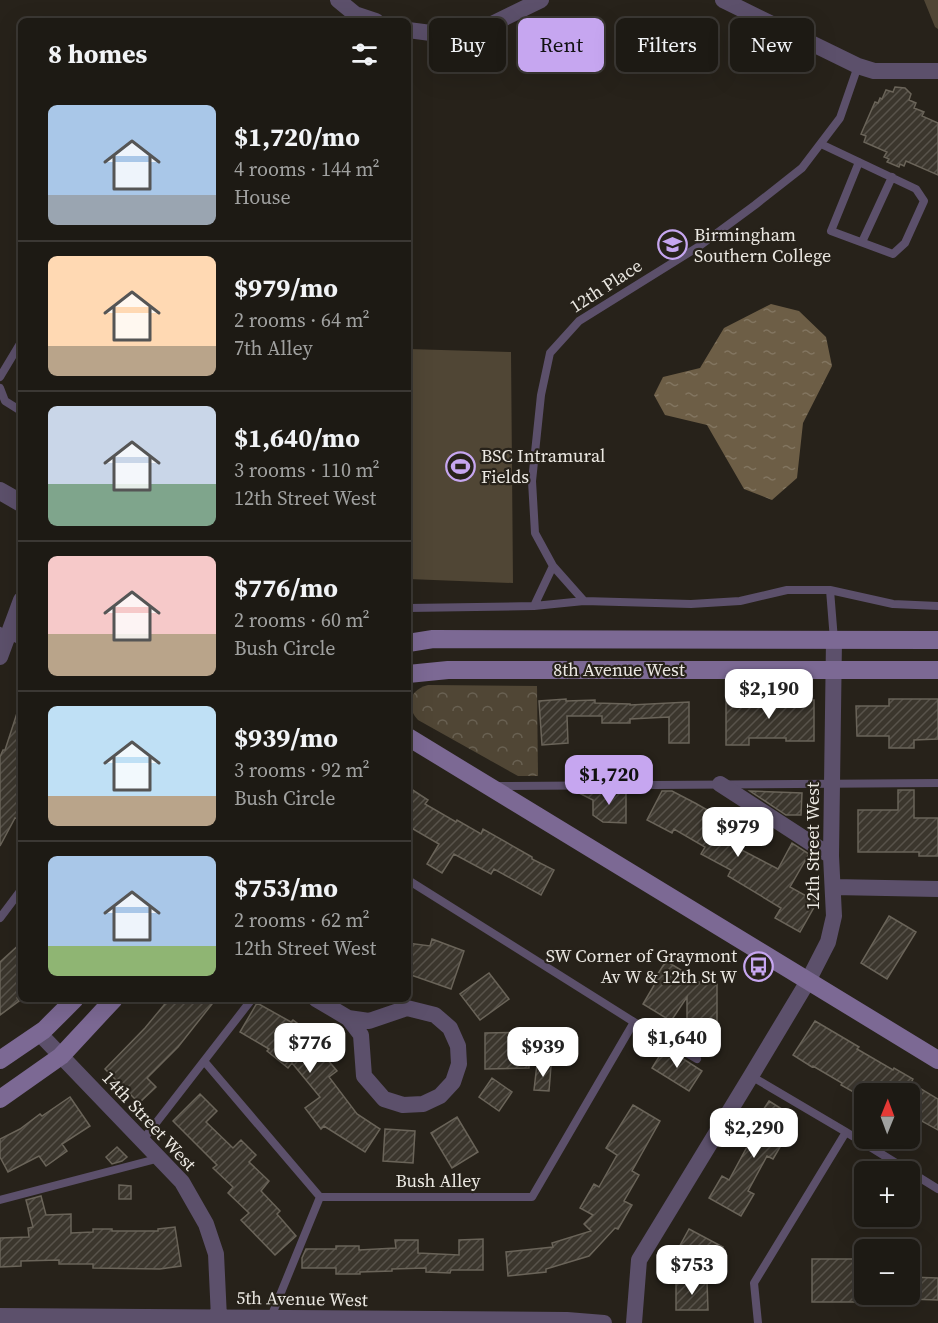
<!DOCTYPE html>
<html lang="en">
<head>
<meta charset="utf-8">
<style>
	:root { --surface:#1d1a14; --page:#2a2722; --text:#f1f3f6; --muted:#a0a1a0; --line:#3b3834; --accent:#c6a6f0 }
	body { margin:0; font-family:"Source Serif 4",serif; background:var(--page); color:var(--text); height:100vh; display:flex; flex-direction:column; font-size:22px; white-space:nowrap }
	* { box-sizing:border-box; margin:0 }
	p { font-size:20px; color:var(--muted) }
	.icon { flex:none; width:33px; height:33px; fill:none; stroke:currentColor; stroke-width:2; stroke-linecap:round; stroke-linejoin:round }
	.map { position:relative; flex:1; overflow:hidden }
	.sheet { position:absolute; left:18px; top:18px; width:393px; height:984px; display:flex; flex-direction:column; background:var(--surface); border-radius:9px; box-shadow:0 6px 24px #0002,0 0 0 2px var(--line) }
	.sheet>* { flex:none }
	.guide { position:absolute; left:429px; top:18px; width:418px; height:54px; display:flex; gap:12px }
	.needle { width:39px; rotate:1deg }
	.buttons { position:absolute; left:854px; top:1083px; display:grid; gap:12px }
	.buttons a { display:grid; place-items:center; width:66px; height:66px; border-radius:9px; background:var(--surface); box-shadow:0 6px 24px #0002,0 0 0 2px var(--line); font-size:30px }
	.price { position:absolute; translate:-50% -51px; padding:0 14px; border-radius:12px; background:#fff; color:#222; font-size:20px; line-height:39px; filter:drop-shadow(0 2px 3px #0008) }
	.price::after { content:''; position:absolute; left:50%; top:36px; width:18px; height:14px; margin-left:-9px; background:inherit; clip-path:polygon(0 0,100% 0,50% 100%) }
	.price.on { background:var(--accent); color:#111 }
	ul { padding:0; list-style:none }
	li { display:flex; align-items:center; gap:18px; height:150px; padding:0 30px }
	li+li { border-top:2px solid var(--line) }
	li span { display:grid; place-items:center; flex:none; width:168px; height:120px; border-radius:9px; color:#555 }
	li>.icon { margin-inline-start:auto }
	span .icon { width:72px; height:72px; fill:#fffc; stroke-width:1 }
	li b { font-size:26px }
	h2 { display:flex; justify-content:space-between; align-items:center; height:72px; padding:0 30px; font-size:26px }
	.chip { padding:0 21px; border-radius:9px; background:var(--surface); box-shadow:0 6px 24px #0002,0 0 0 2px var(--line); font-size:21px; line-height:54px }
	.chip.on { background:var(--accent); color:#111 }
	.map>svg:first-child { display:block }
	.grass { fill:#504635 }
	.forest { fill:url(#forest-crowns) }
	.water { fill:url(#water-ripples) }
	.building { fill:url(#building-hatch); stroke:#6a6459; stroke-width:1.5 }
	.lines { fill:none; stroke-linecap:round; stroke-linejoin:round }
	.service { stroke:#5c506b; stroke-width:8 }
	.minor { stroke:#5c506b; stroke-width:16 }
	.tertiary { stroke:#5c506b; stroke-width:18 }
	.secondary { stroke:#7c6994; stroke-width:18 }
	.labels { text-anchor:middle; stroke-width:4.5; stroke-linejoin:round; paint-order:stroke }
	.poi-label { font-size:18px; fill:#ebe8e2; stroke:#27221a; text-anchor:start }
	.street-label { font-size:18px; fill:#ebe8e2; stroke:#27221a }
</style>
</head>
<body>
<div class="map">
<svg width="938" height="1323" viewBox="0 0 938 1323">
	<defs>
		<pattern id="forest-crowns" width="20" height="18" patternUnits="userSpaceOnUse" patternTransform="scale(1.5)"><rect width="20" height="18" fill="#504635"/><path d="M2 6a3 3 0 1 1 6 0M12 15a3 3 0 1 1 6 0" fill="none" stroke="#696152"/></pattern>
		<pattern id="water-ripples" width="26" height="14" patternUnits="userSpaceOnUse" patternTransform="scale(1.5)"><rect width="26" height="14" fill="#6d5e46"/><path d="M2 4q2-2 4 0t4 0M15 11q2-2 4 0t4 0" fill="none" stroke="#827560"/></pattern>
		<pattern id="building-hatch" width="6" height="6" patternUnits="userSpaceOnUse" patternTransform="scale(1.5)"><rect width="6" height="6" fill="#3b362d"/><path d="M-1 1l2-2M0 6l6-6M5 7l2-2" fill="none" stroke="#58534b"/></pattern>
	</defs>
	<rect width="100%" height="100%" fill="#27221a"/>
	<!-- grass -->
	<path class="grass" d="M924,0H938V29L935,27Z
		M408,349L511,352L513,583L408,579Z"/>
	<!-- forest -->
	<path class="forest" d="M428,685L537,686L538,776H518L418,720C405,706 409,690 428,685Z"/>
	<!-- water -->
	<path class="water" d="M771,304L799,311L826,337L832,366L803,423L797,478L772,500L744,489L707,425L665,415L654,395L663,377L700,368L724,328Z"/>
	<!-- building -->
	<path class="building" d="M895,87L905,88L911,94L909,100L916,103L914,108L924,112L922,116L938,123V175L906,161L904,166L900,164L899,167L887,162L889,159L884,157L887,152L864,142L866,136L861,134L875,102L878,103L880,98L882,99L886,90L893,92Z
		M566,699V701L595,700V703L630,704V705L689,702V743H669V717L630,719V723H602V716H567L568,743L542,745L539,701Z
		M889,699H938V739L914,740V748H889V736H857L856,706H889Z
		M726,700H814V741H786V738H749V745H726Z
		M19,707H21V820L15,818L0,846V757L3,750H5Z
		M408,787L428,800L425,804L456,822L457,820L481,834L483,829L532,857V859L554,870L541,895L494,869L491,874L454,854L442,873L427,864L439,844L408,826Z
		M898,790H914V818H938V856H919V852H858V810H898Z
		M626,791V823L603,822L593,815V800L577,792Z
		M662,791H672L695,803L718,816L709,833L778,869L792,843L809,854L790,887L817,902L800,932L775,918L781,908L728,876L731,870L701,854L705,847L674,829L672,833L647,820Z
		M750,791L802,793L801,815H786Z
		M889,916L916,932L887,979L861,963Z
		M432,939L464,951L451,989L408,974V943L430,946Z
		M21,943V995L17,998L19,1001L0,1015V962Z
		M666,961L681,970L674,982H717V1035H687V997L671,1021L643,1004L656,982L654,980Z
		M489,973L509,999L480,1020L460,994Z
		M169,999H216L178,1047L147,1078L156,1087L139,1103L105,1069L145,1028Z
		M257,1003L291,1022L293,1020L314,1036L311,1040L337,1071L329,1077L357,1114L380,1129L365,1152L324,1126L321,1129L305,1108L320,1097L292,1063L288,1068L267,1051L269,1049L240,1032Z
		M815,1021L859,1047L857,1049L893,1070L894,1068L913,1079L911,1083L938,1099V1130L909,1114V1108L918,1094H864V1098L841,1085L842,1083L813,1066L812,1067L793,1055Z
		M529,1032V1068L485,1069V1033Z
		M665,1047L702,1071L689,1091L652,1068Z
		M537,1064L551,1066L549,1091L534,1090Z
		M492,1078L512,1092L499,1111L479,1097Z
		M200,1094L217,1111L206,1122L233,1148L241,1140L256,1155L249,1162L269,1181L261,1191L280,1211L277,1214L296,1236L275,1255L241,1220L249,1213L228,1193L233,1187L213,1168L217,1165L173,1121Z
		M70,1097L90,1126L62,1144L67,1151L46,1166L39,1156L8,1172L0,1157V1139L20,1129L40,1114L42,1116Z
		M769,1101L796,1118L781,1141L783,1142L773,1159L767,1156L748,1191L754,1194L741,1216L709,1198L722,1176L729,1180L761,1121L757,1119Z
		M633,1105L660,1121L632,1171L639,1175L624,1201L632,1205L618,1229L615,1228L589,1256L546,1269V1272L508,1276L506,1252L553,1247L552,1243L591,1231L584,1224L593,1215L580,1208L594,1184L599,1187L617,1155L606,1148Z
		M457,1117L478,1152L452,1168L431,1133Z
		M385,1129L415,1131L413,1163L383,1161Z
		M117,1147L127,1157L122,1161L112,1164L106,1157Z
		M119,1185L131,1186V1199H119Z
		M41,1196L46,1215L71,1214V1233L93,1232V1229H112V1231H158V1229L175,1227L181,1266L160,1269L93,1268V1264H59V1260L21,1261V1266L0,1267V1238L29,1237L28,1228L33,1227L26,1200Z
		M689,1229L723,1247L711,1269L677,1251Z
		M483,1239V1270H451L450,1273L426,1272V1268L392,1269V1271L360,1272V1274H336V1268H302V1258L306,1249H336V1246H359V1250L396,1248L395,1240H418V1253L459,1255V1240Z
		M812,1259H864V1302H812Z
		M909,1277L938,1278V1300L909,1299Z
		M676,1281H707L708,1310H676Z"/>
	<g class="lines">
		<!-- service -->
		<path class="service" d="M858,66L840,118L802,168L755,205L698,247L579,321L550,353L541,395L532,481L535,533L553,566L584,601L691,604L740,601L787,590H830L893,604L938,606
			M821,144L916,189L924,201L905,243L893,254L831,231L859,162
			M862,242L892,177
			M0,377L21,342
			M0,388L5,401L21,411
			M830,590L834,640
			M534,606L584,601
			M408,608L534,606L553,566
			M0,631L21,641
			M494,786L938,783
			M408,880L634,1022L697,1059
			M0,918L21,890
			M204,1061L320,1197H532L634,1022
			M751,1076L846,1132L938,1189
			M142,1141L252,999
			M0,1200L160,1158
			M271,1317L320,1197
			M758,1323L754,1283L846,1132"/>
		<!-- minor -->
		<path class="minor" d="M338,0L355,14L376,21
			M723,0L858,66L874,71H938
			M408,30L431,33L486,27L541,0
			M0,657L21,600
			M720,784L831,856
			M833,887L938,889
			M316,999L348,1018
			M407,1008L435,1015L450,1028L458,1046L459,1064L453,1082L440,1096L423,1104L403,1105L384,1099L364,1076L361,1035L348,1018L369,1021Z
			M39,1033L182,1182L206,1224L216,1254L219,1318
			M0,1316L567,1320L604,1323
			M634,1323L639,1260L751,1076L808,981L828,942L834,916L831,856L834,640"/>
		<!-- tertiary -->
		<path class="tertiary" d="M0,491L21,503"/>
		<!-- secondary -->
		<path class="secondary" d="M408,643L433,639L938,640
			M408,674L448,670H938
			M408,737L938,1060
			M0,1060L44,1030L75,999
			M0,1099L61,1056L114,999"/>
	</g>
	<!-- icons -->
	<defs>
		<symbol id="university-ring" viewBox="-11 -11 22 22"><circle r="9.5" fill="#27221a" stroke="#c6a6f0" stroke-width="1.5"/><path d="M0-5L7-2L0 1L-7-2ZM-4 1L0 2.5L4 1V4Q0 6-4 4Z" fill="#c6a6f0"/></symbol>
		<symbol id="stadium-ring" viewBox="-11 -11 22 22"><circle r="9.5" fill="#27221a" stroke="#c6a6f0" stroke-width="1.5"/><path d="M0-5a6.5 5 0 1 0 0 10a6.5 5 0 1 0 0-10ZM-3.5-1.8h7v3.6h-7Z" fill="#c6a6f0"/></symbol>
		<symbol id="bus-ring" viewBox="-11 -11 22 22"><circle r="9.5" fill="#27221a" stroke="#c6a6f0" stroke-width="1.5"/><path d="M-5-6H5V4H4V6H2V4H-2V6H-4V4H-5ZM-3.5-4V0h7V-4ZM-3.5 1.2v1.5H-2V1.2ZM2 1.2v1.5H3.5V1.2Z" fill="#c6a6f0"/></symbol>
	</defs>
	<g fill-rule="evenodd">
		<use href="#university-ring" x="656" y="228" width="33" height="33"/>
		<use href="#stadium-ring" x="444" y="450" width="33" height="33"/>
		<use href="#bus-ring" x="742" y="950" width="33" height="33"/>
	</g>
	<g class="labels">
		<!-- poi labels -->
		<g class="poi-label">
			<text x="694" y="241">Birmingham<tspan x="694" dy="21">Southern College</tspan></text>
			<text x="481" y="462">BSC Intramural<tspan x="481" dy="21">Fields</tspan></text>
			<text x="737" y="962" text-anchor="end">SW Corner of Graymont<tspan x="737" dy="21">Av W &amp; 12th St W</tspan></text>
		</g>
		<!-- street labels -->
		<g class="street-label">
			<text transform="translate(606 286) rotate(-33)" y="6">12th Place</text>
			<text x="619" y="676">8th Avenue West</text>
			<text transform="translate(813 846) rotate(-90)" y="6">12th Street West</text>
			<text transform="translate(149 1121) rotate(47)" y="6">14th Street West</text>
			<text x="438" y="1187">Bush Alley</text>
			<text transform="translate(302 1299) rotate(1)" y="6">5th Avenue West</text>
		</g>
	</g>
</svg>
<div class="buttons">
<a><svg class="needle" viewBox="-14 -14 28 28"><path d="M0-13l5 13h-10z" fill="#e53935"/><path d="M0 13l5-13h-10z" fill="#a0a1a0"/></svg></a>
<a>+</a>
<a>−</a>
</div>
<b class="price" style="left:769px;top:720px">$2,190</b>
<b class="price on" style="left:609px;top:806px">$1,720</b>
<b class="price" style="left:738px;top:858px">$979</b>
<b class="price" style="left:677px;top:1069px">$1,640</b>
<b class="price" style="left:310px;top:1074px">$776</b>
<b class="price" style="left:543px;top:1078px">$939</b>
<b class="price" style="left:754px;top:1159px">$2,290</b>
<b class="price" style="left:692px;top:1296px">$753</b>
<div class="guide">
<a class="chip">Buy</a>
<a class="chip on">Rent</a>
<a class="chip">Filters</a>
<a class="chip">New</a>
</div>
<section class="sheet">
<h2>8 homes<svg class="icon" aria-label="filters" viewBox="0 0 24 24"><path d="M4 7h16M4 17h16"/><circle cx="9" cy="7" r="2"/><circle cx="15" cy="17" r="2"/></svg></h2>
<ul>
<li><span style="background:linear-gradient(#a9c7e8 75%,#9aa5b1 0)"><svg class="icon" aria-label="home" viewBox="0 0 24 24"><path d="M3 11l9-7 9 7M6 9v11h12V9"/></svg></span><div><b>$1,720/mo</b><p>4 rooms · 144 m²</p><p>House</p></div></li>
<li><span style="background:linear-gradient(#ffd9b3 75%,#b9a48a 0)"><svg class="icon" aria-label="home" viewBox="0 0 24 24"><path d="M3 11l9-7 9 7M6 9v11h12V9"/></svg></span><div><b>$979/mo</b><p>2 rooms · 64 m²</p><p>7th Alley</p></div></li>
<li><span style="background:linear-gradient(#c9d6e8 65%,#7fa58c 0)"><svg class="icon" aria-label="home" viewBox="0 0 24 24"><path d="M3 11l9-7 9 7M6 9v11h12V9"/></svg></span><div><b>$1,640/mo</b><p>3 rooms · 110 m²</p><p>12th Street West</p></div></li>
<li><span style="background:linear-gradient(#f6c9c9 65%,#b9a48a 0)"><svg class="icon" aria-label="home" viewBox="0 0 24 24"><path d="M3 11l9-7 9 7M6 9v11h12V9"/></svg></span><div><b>$776/mo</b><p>2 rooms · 60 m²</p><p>Bush Circle</p></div></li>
<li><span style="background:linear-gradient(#bfe0f5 75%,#b9a48a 0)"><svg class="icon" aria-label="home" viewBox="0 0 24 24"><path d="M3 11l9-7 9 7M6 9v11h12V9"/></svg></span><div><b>$939/mo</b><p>3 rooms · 92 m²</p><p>Bush Circle</p></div></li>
<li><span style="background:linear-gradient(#a9c7e8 75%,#8fb573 0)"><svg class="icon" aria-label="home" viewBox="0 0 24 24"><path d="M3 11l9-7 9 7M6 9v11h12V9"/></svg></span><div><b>$753/mo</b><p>2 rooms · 62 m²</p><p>12th Street West</p></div></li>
</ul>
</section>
</div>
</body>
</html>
